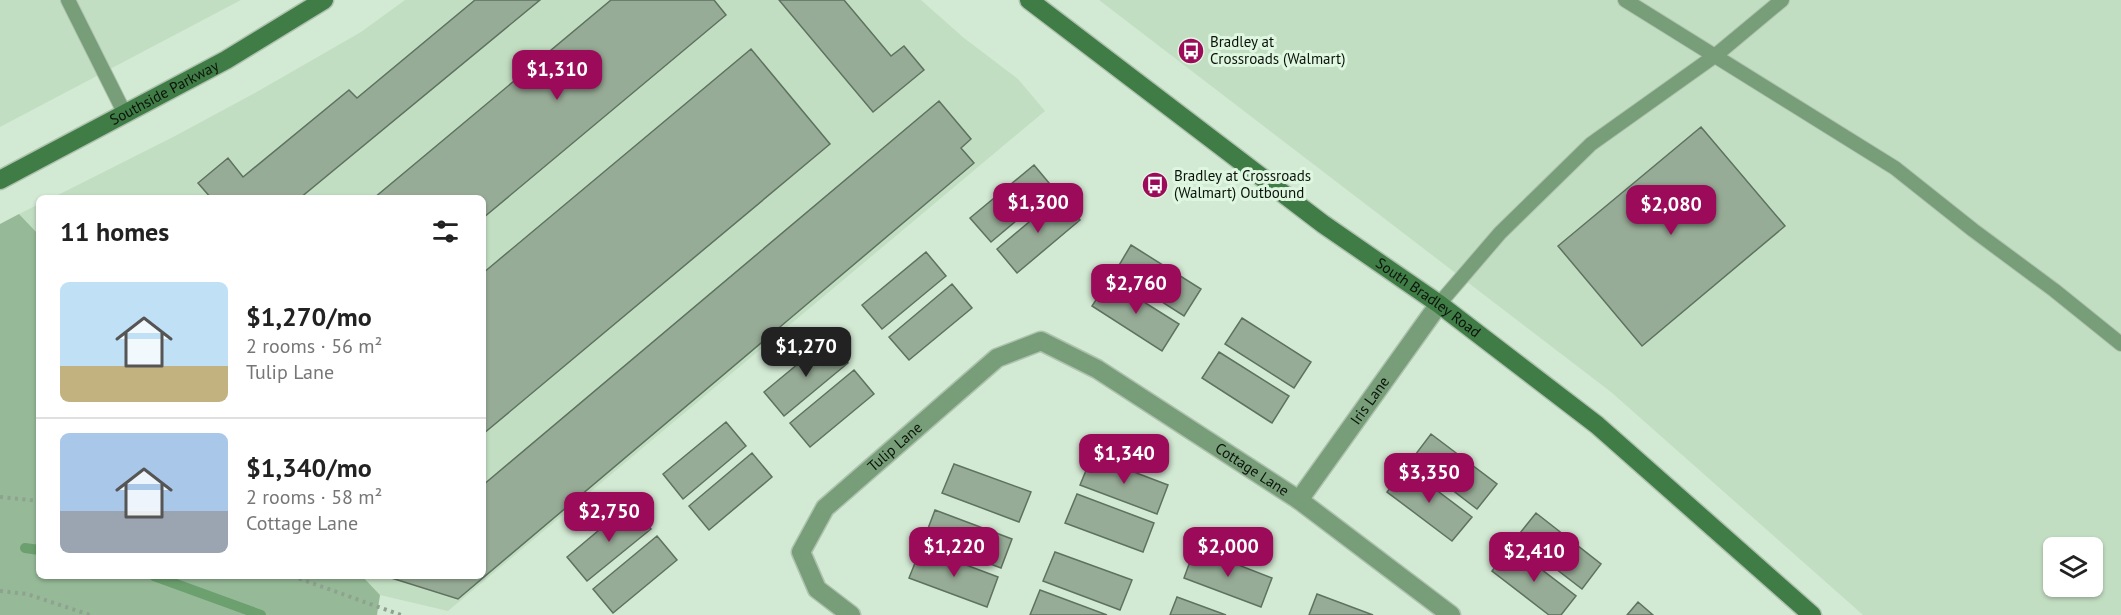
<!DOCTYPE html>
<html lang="en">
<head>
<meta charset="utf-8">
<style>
	:root { --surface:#fff; --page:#f6f6f6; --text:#222; --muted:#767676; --line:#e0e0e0; --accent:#9b0b5a }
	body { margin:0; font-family:"PT Sans",sans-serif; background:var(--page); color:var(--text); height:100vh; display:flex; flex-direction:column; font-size:22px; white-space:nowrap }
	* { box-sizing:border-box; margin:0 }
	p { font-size:20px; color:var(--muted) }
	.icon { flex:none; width:33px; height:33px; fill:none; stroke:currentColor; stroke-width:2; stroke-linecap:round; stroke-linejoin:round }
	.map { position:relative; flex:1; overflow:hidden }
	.sheet { position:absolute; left:36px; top:195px; width:450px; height:384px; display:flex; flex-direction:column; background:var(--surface); border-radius:9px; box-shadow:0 2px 4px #0004 }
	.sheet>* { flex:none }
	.controls { position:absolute; left:2043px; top:537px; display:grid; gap:12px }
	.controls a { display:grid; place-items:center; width:60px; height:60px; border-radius:9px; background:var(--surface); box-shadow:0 2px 4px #0004; font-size:30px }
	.price { position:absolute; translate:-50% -51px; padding:0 14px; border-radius:12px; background:var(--accent); color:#fff; font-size:20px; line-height:39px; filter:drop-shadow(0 2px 3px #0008) }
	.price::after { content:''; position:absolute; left:50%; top:36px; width:18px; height:14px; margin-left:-9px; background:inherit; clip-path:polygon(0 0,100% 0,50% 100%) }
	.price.on { background:#222; color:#fff }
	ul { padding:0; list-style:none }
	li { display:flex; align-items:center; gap:18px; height:150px; padding:0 24px }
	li+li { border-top:2px solid var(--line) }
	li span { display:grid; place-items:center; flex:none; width:168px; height:120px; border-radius:9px; color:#555 }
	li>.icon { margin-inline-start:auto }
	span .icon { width:72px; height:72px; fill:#fffc; stroke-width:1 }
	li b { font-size:26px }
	h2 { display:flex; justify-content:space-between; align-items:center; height:72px; padding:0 24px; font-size:26px }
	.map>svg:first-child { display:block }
	.built { fill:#c2dec2; fill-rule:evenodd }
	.green { fill:#96ba97 }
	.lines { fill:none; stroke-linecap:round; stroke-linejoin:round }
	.stream { stroke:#6ca16f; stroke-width:10 }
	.building { fill:#97ac97; stroke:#5e725f; stroke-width:1.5 }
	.lane-casing { stroke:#aec2af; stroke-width:16 }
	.street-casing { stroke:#aec2af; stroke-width:21 }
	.secondary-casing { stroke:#aec2af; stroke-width:21 }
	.path { stroke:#8fa190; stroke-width:4; stroke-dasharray:3 4.5; stroke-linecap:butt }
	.lane { stroke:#779e78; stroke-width:14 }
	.street { stroke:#779e78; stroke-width:18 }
	.secondary { stroke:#407c45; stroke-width:18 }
	.labels { text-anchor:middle; stroke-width:6; stroke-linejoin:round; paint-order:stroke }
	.poi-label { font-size:15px; fill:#0b130b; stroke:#dff6e0; text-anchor:start }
	.street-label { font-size:15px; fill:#0b130b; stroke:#dff6e0 }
</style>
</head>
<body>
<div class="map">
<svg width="2121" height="615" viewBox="0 0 2121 615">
	<rect width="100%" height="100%" fill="#d2e9d3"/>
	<!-- built -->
	<path class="built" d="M0,0H241L0,127Z
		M405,0H921L964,38L1018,79L1045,111L448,611L380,595L362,576H483V198H52L175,136L253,94L361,32Z
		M1099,0H2121V615H1863L1611,392ZM2054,548H2092V586H2054Z
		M39,204V235L19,214Z"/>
	<!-- green -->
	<path class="green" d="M19,214L39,235V576H362L380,595L377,615H0V224Z"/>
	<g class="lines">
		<!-- stream -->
		<path class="stream" d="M25,548L39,550
			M154,576L261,615"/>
	</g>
	<!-- building -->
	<path class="building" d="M475,0H540L300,198H211L198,183L228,158L243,177L349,90L357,98Z
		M611,0H714L726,15L483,218V198H374Z
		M779,0H844L891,56L904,46L924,70L873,112Z
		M751,49L830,144L483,434V273Z
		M939,101L971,139L961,148L974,163L458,599L385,576H483V485Z
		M1701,127L1785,226L1642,346L1558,246Z
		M1034,165L1054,189L991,242L970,218Z
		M1060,196L1080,220L1017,273L997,249Z
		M1131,245L1201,289L1184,316L1115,272Z
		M926,252L946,276L882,329L862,305Z
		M1109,280L1179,324L1162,351L1092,306Z
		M952,284L972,308L909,360L889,337Z
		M1242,318L1311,362L1294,388L1225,344Z
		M828,339L848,363L784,416L764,392Z
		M1219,352L1289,396L1272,423L1202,378Z
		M854,370L874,394L810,447L790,423Z
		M726,422L746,446L683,499L663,474Z
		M1431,434L1497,484L1477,509L1412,459Z
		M752,453L772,477L709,530L689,506Z
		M1092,456L1168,485L1157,514L1080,485Z
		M954,464L1031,492L1019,522L942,493Z
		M1406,467L1472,517L1452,541L1387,492Z
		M1077,494L1154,523L1143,552L1065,523Z
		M630,504L651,529L587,581L567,557Z
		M935,510L1012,539L1001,568L924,539Z
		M1536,513L1601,564L1582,589L1516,538Z
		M657,536L677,560L613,613L593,589Z
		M1511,546L1576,596L1561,615H1549L1492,571Z
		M921,548L998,577L987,607L909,578Z
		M1195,548L1272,578L1261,607L1184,578Z
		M1055,552L1132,580L1120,610L1043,581Z
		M1040,590L1107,615H1030Z
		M1317,594L1373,615H1309Z
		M1177,597L1226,615H1170Z
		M1638,602L1653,615H1627Z"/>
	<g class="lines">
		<defs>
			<path id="lane" d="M68,0L125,114
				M1625,0L1895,168L1973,230L2054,290L2121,344
				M1439,304L1500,233L1591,144L1716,55L1782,0"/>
			<g id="street">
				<path id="s1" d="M1299,500L1439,304"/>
				<path id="s2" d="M851,615L817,589L801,552L825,508L997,358L1041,341L1097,369L1299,500L1451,615"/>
			</g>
			<g id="secondary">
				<path id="s3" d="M1029,0L1323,224L1439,304L1597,425L1812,615"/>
				<path id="s4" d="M0,180L226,60L324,0"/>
			</g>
		</defs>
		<!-- lane casing -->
		<use href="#lane" class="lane-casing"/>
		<!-- street casing -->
		<use href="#street" class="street-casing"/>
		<!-- secondary casing -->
		<use href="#secondary" class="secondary-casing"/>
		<!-- path -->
		<path class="path" d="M0,497L39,501
			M292,576L401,615
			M0,591L27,594L90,615"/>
		<!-- lane -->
		<use href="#lane" class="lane"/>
		<!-- street -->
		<use href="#street" class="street"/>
		<!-- secondary -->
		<use href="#secondary" class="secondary"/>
	</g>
	<!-- icons -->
	<defs>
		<symbol id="bus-disc" viewBox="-11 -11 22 22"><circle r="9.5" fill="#9b0b5a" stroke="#dff6e0"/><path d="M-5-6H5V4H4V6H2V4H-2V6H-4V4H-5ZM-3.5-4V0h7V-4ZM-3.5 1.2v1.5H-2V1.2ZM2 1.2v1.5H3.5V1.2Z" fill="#fff"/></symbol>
	</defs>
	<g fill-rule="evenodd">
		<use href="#bus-disc" x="1176" y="36" width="30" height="30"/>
		<use href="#bus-disc" x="1140" y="170" width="30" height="30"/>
	</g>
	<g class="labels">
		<!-- poi labels -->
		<g class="poi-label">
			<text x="1210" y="47">Bradley at<tspan x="1210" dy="17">Crossroads (Walmart)</tspan></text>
			<text x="1174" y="181">Bradley at Crossroads<tspan x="1174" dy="17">(Walmart) Outbound</tspan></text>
		</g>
		<!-- street labels -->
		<g class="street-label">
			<text dy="5" stroke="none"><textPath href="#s4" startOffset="186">Southside Parkway</textPath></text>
			<text dy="5" stroke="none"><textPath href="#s3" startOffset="498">South Bradley Road</textPath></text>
			<text dy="5" stroke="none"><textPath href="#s1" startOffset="122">Iris Lane</textPath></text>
			<text dy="5" stroke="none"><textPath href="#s2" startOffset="226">Tulip Lane</textPath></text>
			<text dy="5" stroke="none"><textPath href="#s2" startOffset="656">Cottage Lane</textPath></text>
		</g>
	</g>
</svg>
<div class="controls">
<a><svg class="icon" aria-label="layers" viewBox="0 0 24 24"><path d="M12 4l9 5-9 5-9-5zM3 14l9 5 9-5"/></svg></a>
</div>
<b class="price" style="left:557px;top:101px">$1,310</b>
<b class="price" style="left:1038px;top:234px">$1,300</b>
<b class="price" style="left:1671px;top:236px">$2,080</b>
<b class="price" style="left:1136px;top:315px">$2,760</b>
<b class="price on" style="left:806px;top:378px">$1,270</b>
<b class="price" style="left:1124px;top:485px">$1,340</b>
<b class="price" style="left:1429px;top:504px">$3,350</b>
<b class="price" style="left:609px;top:543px">$2,750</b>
<b class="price" style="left:954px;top:578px">$1,220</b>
<b class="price" style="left:1228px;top:578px">$2,000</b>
<b class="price" style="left:1534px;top:583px">$2,410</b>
<section class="sheet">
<h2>11 homes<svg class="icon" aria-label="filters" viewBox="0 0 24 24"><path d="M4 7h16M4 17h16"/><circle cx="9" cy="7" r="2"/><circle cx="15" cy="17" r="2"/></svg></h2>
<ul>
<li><span style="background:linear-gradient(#bfe0f5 70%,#c2b280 0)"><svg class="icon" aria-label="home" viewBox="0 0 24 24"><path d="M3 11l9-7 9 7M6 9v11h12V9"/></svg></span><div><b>$1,270/mo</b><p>2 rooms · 56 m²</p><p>Tulip Lane</p></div></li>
<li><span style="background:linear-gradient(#a9c7e8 65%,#9aa5b1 0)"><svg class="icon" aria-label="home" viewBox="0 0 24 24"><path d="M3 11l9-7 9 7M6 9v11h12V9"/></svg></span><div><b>$1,340/mo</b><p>2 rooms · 58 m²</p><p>Cottage Lane</p></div></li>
</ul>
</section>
</div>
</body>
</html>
